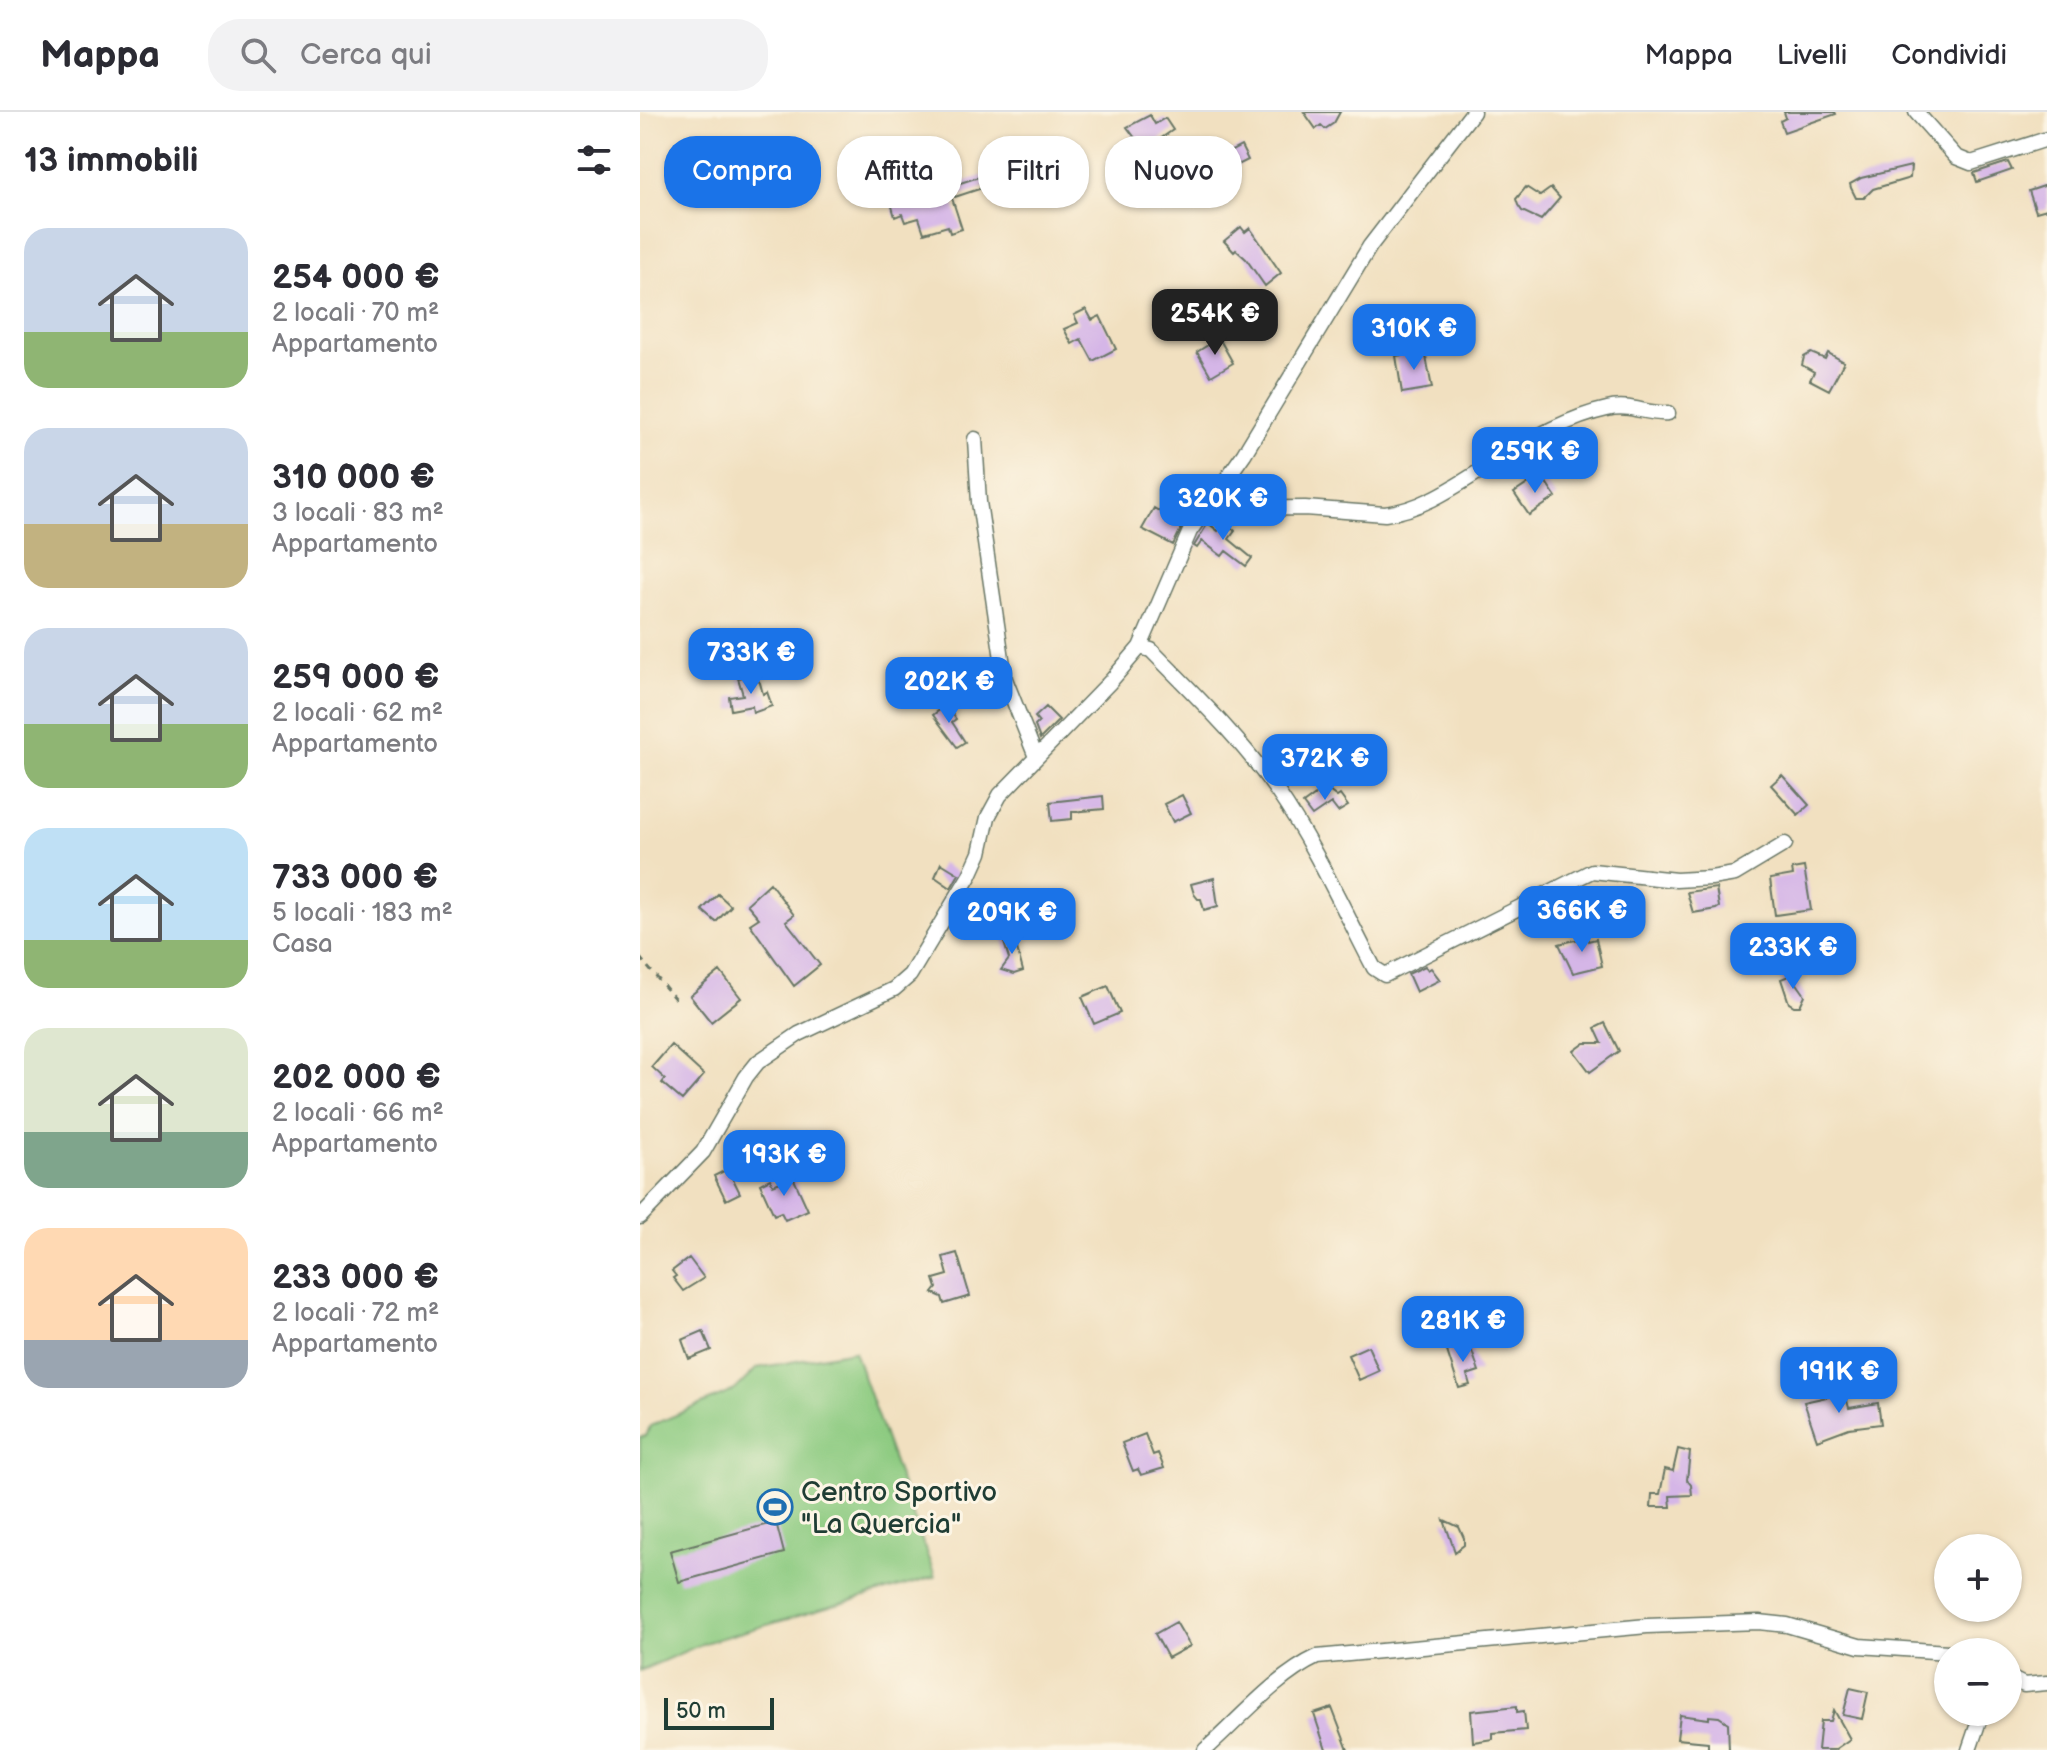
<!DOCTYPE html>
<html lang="it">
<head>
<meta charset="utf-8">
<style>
	:root { --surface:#fff; --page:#f2f2f3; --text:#2b2b33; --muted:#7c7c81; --line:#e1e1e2; --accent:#1a73e8 }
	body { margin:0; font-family:"Balsamiq Sans",sans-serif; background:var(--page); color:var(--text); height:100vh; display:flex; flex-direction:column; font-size:30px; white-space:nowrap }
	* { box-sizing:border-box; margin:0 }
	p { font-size:26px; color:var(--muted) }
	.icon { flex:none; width:44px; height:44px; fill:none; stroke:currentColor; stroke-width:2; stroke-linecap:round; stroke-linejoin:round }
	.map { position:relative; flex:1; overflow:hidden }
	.sheet { display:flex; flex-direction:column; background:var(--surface); width:640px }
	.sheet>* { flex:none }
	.guide { position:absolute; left:24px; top:24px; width:760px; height:72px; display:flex; gap:16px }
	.buttons { position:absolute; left:1294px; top:1422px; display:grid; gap:16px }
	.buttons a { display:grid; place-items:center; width:88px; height:88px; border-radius:50%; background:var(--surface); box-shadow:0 2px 6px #0004; font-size:40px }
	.scale { position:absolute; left:24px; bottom:20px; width:110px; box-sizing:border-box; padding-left:8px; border:4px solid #1f3d34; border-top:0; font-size:22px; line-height:28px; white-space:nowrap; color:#1f3d34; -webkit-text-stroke:6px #fcf5e5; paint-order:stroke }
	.price { position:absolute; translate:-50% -68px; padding:0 18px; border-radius:16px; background:var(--accent); color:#fff; font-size:26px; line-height:52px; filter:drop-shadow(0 2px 4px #0008) }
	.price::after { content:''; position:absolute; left:50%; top:48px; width:24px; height:18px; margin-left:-12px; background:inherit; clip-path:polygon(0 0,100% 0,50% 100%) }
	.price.selected { background:#222; color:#fff }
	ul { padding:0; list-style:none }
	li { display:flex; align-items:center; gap:24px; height:200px; padding:0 24px }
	li span { display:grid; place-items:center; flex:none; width:224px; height:160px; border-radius:24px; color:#555 }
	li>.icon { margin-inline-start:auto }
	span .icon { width:96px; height:96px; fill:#fffc; stroke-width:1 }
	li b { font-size:34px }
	h2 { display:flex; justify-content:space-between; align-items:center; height:96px; padding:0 24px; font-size:34px }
	.pill { padding:0 28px; border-radius:32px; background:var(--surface); box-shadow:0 2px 6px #0004; font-size:28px; line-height:72px }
	.pill.selected { background:var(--accent); color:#fff }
	header { display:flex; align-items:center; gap:48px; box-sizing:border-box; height:112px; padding:0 40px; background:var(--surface); border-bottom:2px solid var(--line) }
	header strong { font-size:38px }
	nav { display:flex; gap:44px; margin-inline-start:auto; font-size:28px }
	.search { width:560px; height:72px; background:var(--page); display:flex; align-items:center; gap:20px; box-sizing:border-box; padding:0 28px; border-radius:32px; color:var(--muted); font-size:30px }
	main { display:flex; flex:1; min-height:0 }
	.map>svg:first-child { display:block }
	.green { fill:#8dcb81; stroke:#56845a; stroke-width:2 }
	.building { fill:#d5b6e7 }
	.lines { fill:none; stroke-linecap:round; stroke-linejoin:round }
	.minor-casing { stroke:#687665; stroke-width:17 }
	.path { stroke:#687665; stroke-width:3; stroke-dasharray:6 6; stroke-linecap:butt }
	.minor { stroke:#fff; stroke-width:14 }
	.labels { text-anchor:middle; stroke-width:6; stroke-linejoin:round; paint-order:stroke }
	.poi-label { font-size:28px; fill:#1f3d34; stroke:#fcf5e5; text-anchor:start }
</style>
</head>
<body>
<header>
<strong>Mappa</strong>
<div class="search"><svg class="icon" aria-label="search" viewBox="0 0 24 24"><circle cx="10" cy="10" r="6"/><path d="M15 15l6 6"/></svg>Cerca qui</div>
<nav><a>Mappa</a><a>Livelli</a><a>Condividi</a></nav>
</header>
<main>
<section class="sheet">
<h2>13 immobili<svg class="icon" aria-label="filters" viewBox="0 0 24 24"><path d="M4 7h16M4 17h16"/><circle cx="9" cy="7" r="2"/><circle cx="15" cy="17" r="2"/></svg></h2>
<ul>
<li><span style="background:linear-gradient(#c9d6e8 65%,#8fb573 0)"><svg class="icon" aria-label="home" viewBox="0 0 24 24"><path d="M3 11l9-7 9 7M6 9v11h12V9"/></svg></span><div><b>254 000 €</b><p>2 locali · 70 m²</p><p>Appartamento</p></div></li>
<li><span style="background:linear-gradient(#c9d6e8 60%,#c2b280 0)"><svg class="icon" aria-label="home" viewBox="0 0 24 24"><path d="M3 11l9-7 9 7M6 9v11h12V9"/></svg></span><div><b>310 000 €</b><p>3 locali · 83 m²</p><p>Appartamento</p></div></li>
<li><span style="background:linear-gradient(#c9d6e8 60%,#8fb573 0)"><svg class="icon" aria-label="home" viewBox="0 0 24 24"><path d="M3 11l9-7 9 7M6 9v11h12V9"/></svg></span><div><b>259 000 €</b><p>2 locali · 62 m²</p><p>Appartamento</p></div></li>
<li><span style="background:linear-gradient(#bfe0f5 70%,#8fb573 0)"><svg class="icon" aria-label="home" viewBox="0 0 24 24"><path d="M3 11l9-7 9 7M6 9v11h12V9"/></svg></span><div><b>733 000 €</b><p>5 locali · 183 m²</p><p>Casa</p></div></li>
<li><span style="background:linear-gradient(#dfe7d0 65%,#7fa58c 0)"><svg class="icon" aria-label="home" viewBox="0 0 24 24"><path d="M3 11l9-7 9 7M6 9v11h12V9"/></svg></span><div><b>202 000 €</b><p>2 locali · 66 m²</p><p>Appartamento</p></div></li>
<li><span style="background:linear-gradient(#ffd9b3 70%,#9aa5b1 0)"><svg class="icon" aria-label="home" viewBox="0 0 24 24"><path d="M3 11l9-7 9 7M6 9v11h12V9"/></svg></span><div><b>233 000 €</b><p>2 locali · 72 m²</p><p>Appartamento</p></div></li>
</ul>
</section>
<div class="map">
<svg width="1407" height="1638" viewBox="0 0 1407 1638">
	<rect width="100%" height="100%" fill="#fcf5e5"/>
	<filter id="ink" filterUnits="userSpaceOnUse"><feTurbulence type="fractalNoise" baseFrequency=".0125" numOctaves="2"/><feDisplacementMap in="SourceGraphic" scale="16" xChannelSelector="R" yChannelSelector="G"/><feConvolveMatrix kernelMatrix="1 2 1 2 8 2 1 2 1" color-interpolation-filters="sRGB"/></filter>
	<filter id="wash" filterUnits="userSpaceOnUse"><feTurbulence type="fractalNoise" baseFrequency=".006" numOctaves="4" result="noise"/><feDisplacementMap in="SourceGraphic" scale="32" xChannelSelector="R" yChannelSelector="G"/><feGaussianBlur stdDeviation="1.8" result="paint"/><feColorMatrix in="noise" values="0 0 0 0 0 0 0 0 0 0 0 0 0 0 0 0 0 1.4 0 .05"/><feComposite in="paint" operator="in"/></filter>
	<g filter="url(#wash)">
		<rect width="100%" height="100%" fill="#f1e0c0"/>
		<!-- green -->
		<path class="green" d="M214,1239L295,1465L64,1531L0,1559V1325L6,1324L10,1314L95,1278L117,1256Z"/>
		<g id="blocks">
			<!-- building -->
			<path class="building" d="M664,0H700L694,11L685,17L681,13L676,17Z
				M1144,0H1195L1196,2L1144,20L1140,9L1146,6Z
				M510,3L515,12L525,6L533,18L504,38L487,15Z
				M601,34L608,48L582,61L576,47Z
				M1368,50L1372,58L1337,70L1334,61Z
				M1271,54L1270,66L1233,77L1224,86H1216L1211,76L1210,72L1221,66Z
				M518,60L535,84L519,95L511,84L515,81L507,67Z
				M348,62L351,73L315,85L311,74Z
				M1407,73V97L1396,100L1389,79Z
				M886,75L900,84L911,76L920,86L901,108L882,99L878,93L876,87Z
				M272,77L291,83L309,77L322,117L310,121L308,114L284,121L279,106L265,110L262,102L255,105L249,84Z
				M601,115L605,120L610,116L641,161L625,174L606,147L596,138L594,140L584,129Z
				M446,197L452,208L460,204L476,237L453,249L441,227L432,232L424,217L438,211L434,203Z
				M579,226L593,251L571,264L557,240Z
				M785,239L792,276L762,281L756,244Z
				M1171,241L1185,247L1188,241L1204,250L1189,278L1170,268L1174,260L1162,253L1164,245Z
				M901,363L916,385L889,403L874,381Z
				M514,396L530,406L532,402L545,409L533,433L502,417Z
				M585,410L595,419L589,427L612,446L606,454L586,439L582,444L562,429L557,436L554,434L568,411L578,419Z
				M111,563L113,568L117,567L120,571L123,582L127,580L132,594L113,601L112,594L91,598L89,585L103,583L98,566Z
				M306,593L316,607L312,610L325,630L317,635L293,603Z
				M406,595L419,608L400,627L395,614L399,610L395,605Z
				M1142,663L1169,693L1158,703L1131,673Z
				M685,676L697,685L700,683L708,694L698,700L691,691L672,704L663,692Z
				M542,683L551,701L533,710L524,692Z
				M463,684L464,697L432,700V707L412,709L410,690Z
				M301,751L319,762L311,776L295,765Z
				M1164,755L1171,798L1135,803L1130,767L1153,763L1152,757Z
				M574,766L578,794L564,798L561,787H558L554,782L551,772Z
				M130,771L154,803L146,809L180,853L154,874L110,812L119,806L107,792Z
				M1076,776L1079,795L1076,797L1053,801L1047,780Z
				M78,782L91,794L76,810L62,798Z
				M373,821L383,859L374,862L361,858L369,847L362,824Z
				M947,825L948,829L956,827L962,854L933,861L919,832Z
				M785,854L788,858L791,856L800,868L776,880L768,862Z
				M80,859L101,886L71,910L50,884Z
				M1151,863L1165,883L1160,894H1154L1149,891L1141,867Z
				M468,874L480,901L454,912L442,885Z
				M965,911L979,939L950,960L934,939L945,931H962L955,916Z
				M31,933L64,963L42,988L22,971L25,967L12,955Z
				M88,1057L100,1081L86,1088L74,1064Z
				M153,1065L168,1098L145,1108L141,1100L134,1103L120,1072L130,1067L133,1073Z
				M317,1141L330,1184L304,1192L302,1185L293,1181L297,1176L294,1167L308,1163L303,1145Z
				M49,1146L64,1166L43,1179L33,1166L36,1164L32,1159Z
				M63,1219L71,1238L49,1247L42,1228Z
				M829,1231L839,1259L827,1263L830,1273L819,1276L807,1239Z
				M728,1234L739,1259L719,1268L708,1243Z
				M1205,1281L1209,1296L1238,1291L1241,1312L1209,1316L1177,1328L1164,1290Z
				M505,1322L513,1343L518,1341L524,1356L501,1363L498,1357L493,1359L482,1331Z
				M1038,1337L1050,1340L1047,1368L1051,1373L1052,1383L1030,1384L1031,1395H1011L1012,1382H1020L1025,1357L1033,1359Z
				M804,1408L819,1415L824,1426V1433L815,1440Z
				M136,1410L144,1441L39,1470L30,1439Z
				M536,1510L550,1534L528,1546L515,1522Z
				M1210,1576L1228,1580L1222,1607L1203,1603Z
				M877,1594V1600L884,1599L886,1618L853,1621V1627L833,1630L831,1599Z
				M692,1596L708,1638H686L674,1602Z
				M1194,1598L1210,1627L1194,1638H1178L1181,1609H1191Z
				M1040,1603L1069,1607V1604L1079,1605L1088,1611L1089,1638H1071L1068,1636V1630L1037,1627Z"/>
		</g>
	</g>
	<g filter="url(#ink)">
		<use href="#blocks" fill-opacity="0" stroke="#687665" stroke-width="2"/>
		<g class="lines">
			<defs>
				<path id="minor" d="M1276,0L1316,45L1331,51L1407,27
					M335,327L339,390L365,567L396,645
					M570,390L587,397L665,396L745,402C788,397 825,367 861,346C893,326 930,305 967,297C990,291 1007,303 1028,301
					M500,535L511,538C555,583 601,627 637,679C675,734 703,797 734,856L745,863L952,759L1036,768L1071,766L1095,762L1145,732
					M0,1105L63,1040L106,965L118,950L159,922L254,877L270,863L330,763L340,741L348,705L360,683L470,570L500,535L550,419L604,342L730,134L833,0
					M1368,1565L1384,1573L1407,1571
					M565,1638C599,1608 636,1564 677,1545L1007,1514L1119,1510L1147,1513L1219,1534L1308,1540
					M1329,1638L1342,1600"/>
			</defs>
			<!-- minor casing -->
			<use href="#minor" class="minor-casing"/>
			<!-- path -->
			<path class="path" d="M0,846L36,888"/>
			<!-- minor -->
			<use href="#minor" class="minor"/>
		</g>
	</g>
	<!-- icons -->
	<defs>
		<symbol id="stadium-ring" viewBox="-11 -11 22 22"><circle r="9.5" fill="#fcf5e5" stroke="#1f6fb2" stroke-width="1.5"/><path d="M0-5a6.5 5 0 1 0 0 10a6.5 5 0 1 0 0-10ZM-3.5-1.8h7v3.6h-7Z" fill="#1f6fb2"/></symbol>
	</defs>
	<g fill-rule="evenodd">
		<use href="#stadium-ring" x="115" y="1375" width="40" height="40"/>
	</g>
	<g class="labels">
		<!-- poi labels -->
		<g class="poi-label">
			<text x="161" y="1389">Centro Sportivo<tspan x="161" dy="32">"La Quercia"</tspan></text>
		</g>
	</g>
</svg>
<div class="buttons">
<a>+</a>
<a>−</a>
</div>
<div class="scale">50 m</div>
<b class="price selected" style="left:575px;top:245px">254K €</b>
<b class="price" style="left:774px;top:260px">310K €</b>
<b class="price" style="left:895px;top:383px">259K €</b>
<b class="price" style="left:583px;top:430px">320K €</b>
<b class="price" style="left:111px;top:584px">733K €</b>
<b class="price" style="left:309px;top:613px">202K €</b>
<b class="price" style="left:685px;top:690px">372K €</b>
<b class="price" style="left:942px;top:842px">366K €</b>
<b class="price" style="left:372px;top:844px">209K €</b>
<b class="price" style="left:1153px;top:879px">233K €</b>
<b class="price" style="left:144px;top:1086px">193K €</b>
<b class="price" style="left:823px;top:1252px">281K €</b>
<b class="price" style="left:1199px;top:1303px">191K €</b>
<div class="guide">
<a class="pill selected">Compra</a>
<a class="pill">Affitta</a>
<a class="pill">Filtri</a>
<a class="pill">Nuovo</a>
</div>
</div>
</main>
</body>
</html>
